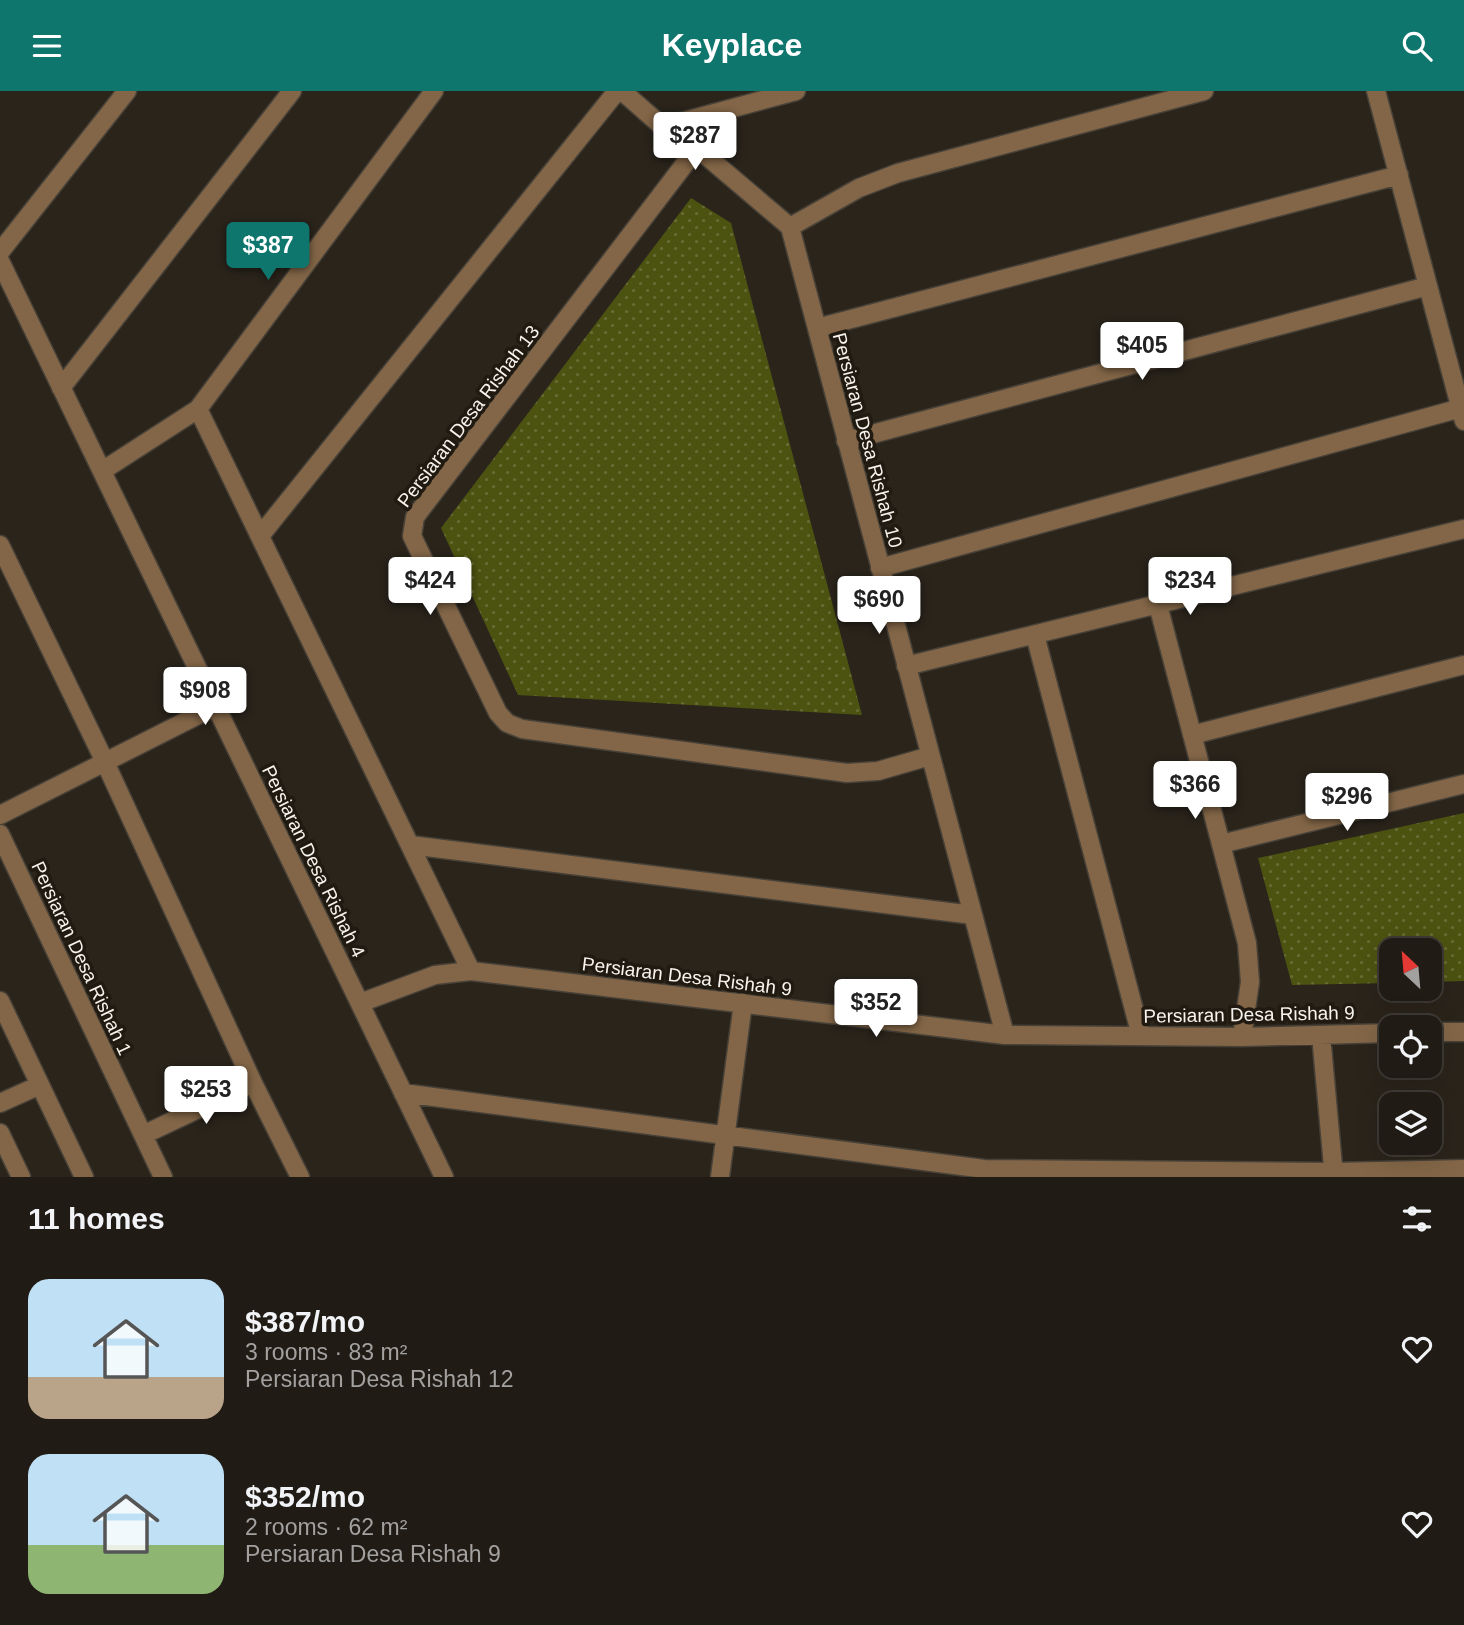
<!DOCTYPE html>
<html lang="en">
<head>
<meta charset="utf-8">
<style>
	:root { --surface:#201b14; --page:#2d2822; --text:#f1f3f6; --muted:#a2a1a0; --line:#3d3934; --accent:#0f766e }
	body { margin:0; font-family:Arial,sans-serif; background:var(--page); color:var(--text); height:100vh; display:flex; flex-direction:column; font-size:26px; white-space:nowrap }
	* { box-sizing:border-box; margin:0 }
	p { font-size:23px; color:var(--muted) }
	.icon { flex:none; width:38px; height:38px; fill:none; stroke:currentColor; stroke-width:2; stroke-linecap:round; stroke-linejoin:round }
	.map { position:relative; height:1086px; overflow:hidden }
	.details { display:flex; flex-direction:column; background:var(--surface); flex:1 }
	.details>* { flex:none }
	.needle { width:46px; rotate:334deg }
	.tools { position:absolute; left:1379px; top:847px; display:grid; gap:14px }
	.tools a { display:grid; place-items:center; width:63px; height:63px; border-radius:14px; background:var(--surface); box-shadow:0 7px 28px #0002,0 0 0 2px var(--line); font-size:35px }
	.price { position:absolute; translate:-50% -60px; padding:0 16px; border-radius:7px; background:#fff; color:#222; font-size:23px; line-height:46px; filter:drop-shadow(0 2px 4px #0008) }
	.price::after { content:''; position:absolute; left:50%; top:42px; width:21px; height:16px; margin-left:-10px; background:inherit; clip-path:polygon(0 0,100% 0,50% 100%) }
	.price.current { background:var(--accent); color:#fff }
	ul { padding:0; list-style:none }
	li { display:flex; align-items:center; gap:21px; height:175px; padding:0 28px }
	li span { display:grid; place-items:center; flex:none; width:196px; height:140px; border-radius:21px; color:#555 }
	li>.icon { margin-inline-start:auto }
	span .icon { width:84px; height:84px; fill:#fffc; stroke-width:1 }
	li b { font-size:30px }
	h2 { display:flex; justify-content:space-between; align-items:center; height:84px; padding:0 28px; font-size:30px }
	header { display:flex; justify-content:space-between; align-items:center; height:91px; padding:0 28px; background:var(--accent); color:#fff; font-size:32px; font-weight:700 }
	.map>svg:first-child { display:block }
	.park { fill:url(#park-dots) }
	.lines { fill:none; stroke-linecap:round; stroke-linejoin:round }
	.minor-casing { stroke:#474138; stroke-width:21 }
	.minor { stroke:#836647; stroke-width:18 }
	.labels { text-anchor:middle; stroke-width:7; stroke-linejoin:round; paint-order:stroke }
	.street-label { font-size:19px; fill:#f7f3ed; stroke:#201a11 }
</style>
</head>
<body>
<header><svg class="icon" aria-label="menu" viewBox="0 0 24 24"><path d="M4 6h16M4 12h16M4 18h16"/></svg>Keyplace<svg class="icon" aria-label="search" viewBox="0 0 24 24"><circle cx="10" cy="10" r="6"/><path d="M15 15l6 6"/></svg></header>
<div class="map">
<svg width="1464" height="1086" viewBox="0 0 1464 1086">
	<defs>
		<pattern id="park-dots" width="8" height="8" patternUnits="userSpaceOnUse" patternTransform="scale(1.75)"><rect width="8" height="8" fill="#4c5311"/><path d="M2 2h.1M6 6h.1" fill="none" stroke="#676c34" stroke-width="1.8" stroke-linecap="round"/></pattern>
	</defs>
	<rect width="100%" height="100%" fill="#2a241b"/>
	<!-- park -->
	<path class="park" d="M691,107L731,132L862,624L518,604L441,437Z
		M1464,722V890L1430,891V859H1391V892L1292,894L1258,767Z"/>
	<g class="lines">
		<defs>
			<path id="minor" d="M622,0L663,36L697,57L790,136L1005,944
				M1376,0L1464,330
				M663,36L796,0
				M697,57L415,426L412,445L498,622L507,632L522,638L847,682L878,680L930,665
				M790,136L859,97L898,82L1204,0
				M0,161L127,0
				M0,170L444,1086
				M817,237L1399,84
				M61,297L292,0
				M198,318L471,880
				M846,350L1428,195
				M102,380L198,318L434,0
				M260,445L617,0
				M0,454L105,671L253,992L300,1086
				M880,477L1461,317
				M1158,514L1247,852L1250,891L1242,946
				M1035,544L1141,945
				M906,575L1464,438
				M1192,644L1464,574
				M0,724L216,615
				M0,743L163,1086
				M1221,753L1464,693
				M410,754L973,824
				M0,910L84,1086
				M360,912L435,884L471,880L1005,944L1242,946L1391,942
				M1430,941H1464
				M1321,944L1334,1086
				M403,1002L984,1078L1335,1081L1464,1078
				M0,1012L40,994
				M0,1042L21,1086
				M143,1044L253,992
				M720,1086L743,912"/>
		</defs>
		<!-- minor casing -->
		<use href="#minor" class="minor-casing"/>
		<!-- minor -->
		<use href="#minor" class="minor"/>
	</g>
	<g class="labels">
		<!-- street labels -->
		<g class="street-label">
			<text transform="translate(468 325) rotate(-53)" y="7">Persiaran Desa Rishah 13</text>
			<text transform="translate(868 349) rotate(75)" y="7">Persiaran Desa Rishah 10</text>
			<text transform="translate(314 770) rotate(64)" y="7">Persiaran Desa Rishah 4</text>
			<text transform="translate(82 867) rotate(65)" y="7">Persiaran Desa Rishah 1</text>
			<text transform="translate(687 885) rotate(7)" y="7">Persiaran Desa Rishah 9</text>
			<text transform="translate(1249 923) rotate(-1)" y="7">Persiaran Desa Rishah 9</text>
		</g>
	</g>
</svg>
<div class="tools">
<a><svg class="needle" viewBox="-14 -14 28 28"><path d="M0-13l5 13h-10z" fill="#e53935"/><path d="M0 13l5-13h-10z" fill="#a2a1a0"/></svg></a>
<a><svg class="icon" aria-label="locate" viewBox="0 0 24 24"><circle cx="12" cy="12" r="6"/><path d="M12 2v4M12 18v4M2 12h4M18 12h4"/></svg></a>
<a><svg class="icon" aria-label="layers" viewBox="0 0 24 24"><path d="M12 4l9 5-9 5-9-5zM3 14l9 5 9-5"/></svg></a>
</div>
<b class="price" style="left:695px;top:81px">$287</b>
<b class="price current" style="left:268px;top:191px">$387</b>
<b class="price" style="left:1142px;top:291px">$405</b>
<b class="price" style="left:430px;top:526px">$424</b>
<b class="price" style="left:1190px;top:526px">$234</b>
<b class="price" style="left:879px;top:545px">$690</b>
<b class="price" style="left:205px;top:636px">$908</b>
<b class="price" style="left:1195px;top:730px">$366</b>
<b class="price" style="left:1347px;top:742px">$296</b>
<b class="price" style="left:876px;top:948px">$352</b>
<b class="price" style="left:206px;top:1035px">$253</b>
</div>
<section class="details">
<h2>11 homes<svg class="icon" aria-label="filters" viewBox="0 0 24 24"><path d="M4 7h16M4 17h16"/><circle cx="9" cy="7" r="2"/><circle cx="15" cy="17" r="2"/></svg></h2>
<ul>
<li><span style="background:linear-gradient(#bfe0f5 70%,#b9a48a 0)"><svg class="icon" aria-label="home" viewBox="0 0 24 24"><path d="M3 11l9-7 9 7M6 9v11h12V9"/></svg></span><div><b>$387/mo</b><p>3 rooms · 83 m²</p><p>Persiaran Desa Rishah 12</p></div><svg class="icon" aria-label="heart" viewBox="0 0 24 24"><path d="M12 20l-8-8c-3-5 5-10 8-4 3-6 11-1 8 4z"/></svg></li>
<li><span style="background:linear-gradient(#bfe0f5 65%,#8fb573 0)"><svg class="icon" aria-label="home" viewBox="0 0 24 24"><path d="M3 11l9-7 9 7M6 9v11h12V9"/></svg></span><div><b>$352/mo</b><p>2 rooms · 62 m²</p><p>Persiaran Desa Rishah 9</p></div><svg class="icon" aria-label="heart" viewBox="0 0 24 24"><path d="M12 20l-8-8c-3-5 5-10 8-4 3-6 11-1 8 4z"/></svg></li>
</ul>
</section>
</body>
</html>
